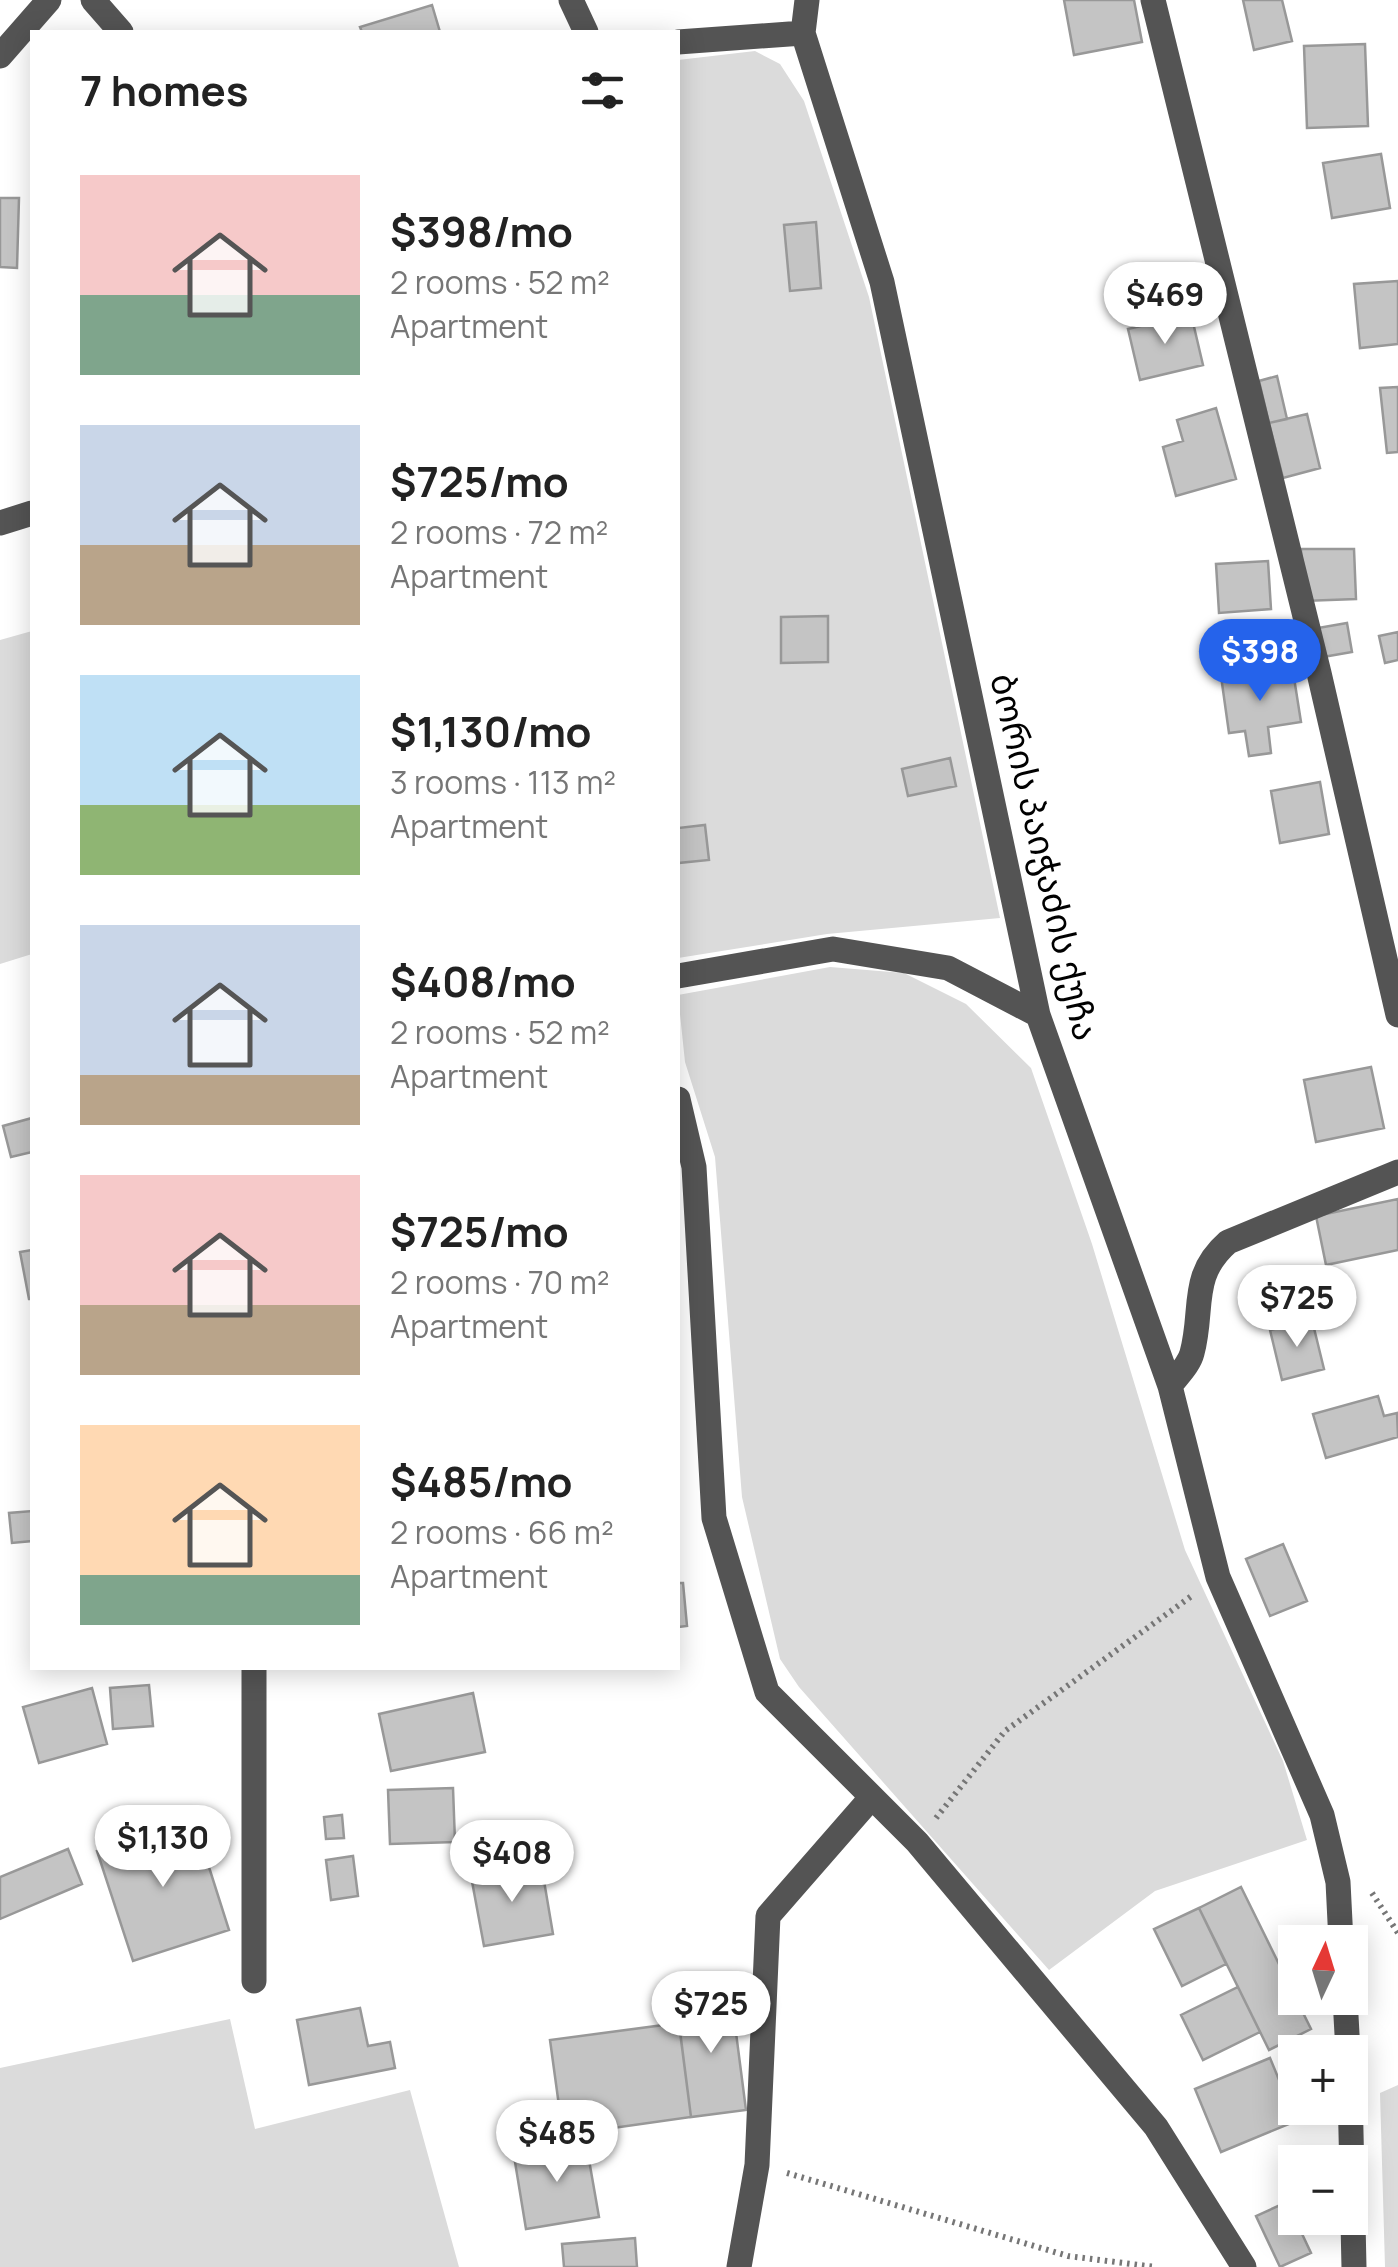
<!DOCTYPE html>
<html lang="en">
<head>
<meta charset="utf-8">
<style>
	:root { --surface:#fff; --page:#f2f2f2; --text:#222; --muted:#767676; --accent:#2563eb }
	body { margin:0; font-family:Manrope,"Noto Sans Georgian",sans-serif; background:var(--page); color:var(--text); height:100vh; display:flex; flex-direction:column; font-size:38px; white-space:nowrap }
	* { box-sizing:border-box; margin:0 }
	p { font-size:32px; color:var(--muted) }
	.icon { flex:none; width:55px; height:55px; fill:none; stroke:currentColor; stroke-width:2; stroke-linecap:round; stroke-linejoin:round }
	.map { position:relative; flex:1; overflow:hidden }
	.drawer { position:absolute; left:30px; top:30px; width:650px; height:1640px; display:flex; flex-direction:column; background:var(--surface); border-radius:0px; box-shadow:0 5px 25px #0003 }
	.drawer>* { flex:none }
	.needle { width:65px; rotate:4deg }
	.fabs { position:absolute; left:1278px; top:1925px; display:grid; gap:20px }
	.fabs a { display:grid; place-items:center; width:90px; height:90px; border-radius:0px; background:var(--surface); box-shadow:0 5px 25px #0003; font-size:50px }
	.price { position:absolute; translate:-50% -85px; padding:0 22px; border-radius:35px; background:#fff; color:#222; font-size:32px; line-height:65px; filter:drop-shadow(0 2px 5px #0008) }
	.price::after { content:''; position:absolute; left:50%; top:60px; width:30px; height:22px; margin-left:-15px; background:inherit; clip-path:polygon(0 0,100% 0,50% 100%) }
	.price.selected { background:var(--accent); color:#fff }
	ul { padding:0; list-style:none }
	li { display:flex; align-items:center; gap:30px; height:250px; padding:0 50px }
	li span { display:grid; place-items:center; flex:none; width:280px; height:200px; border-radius:0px; color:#555 }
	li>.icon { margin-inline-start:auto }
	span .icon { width:120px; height:120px; fill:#fffc; stroke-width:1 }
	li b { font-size:42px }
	h2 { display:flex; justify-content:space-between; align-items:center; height:120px; padding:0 50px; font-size:42px }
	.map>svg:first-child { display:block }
	.green { fill:#dbdbdb }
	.building { fill:#c4c4c4; stroke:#989898; stroke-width:2.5 }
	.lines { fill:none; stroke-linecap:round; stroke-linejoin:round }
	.path { stroke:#767676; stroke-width:6; stroke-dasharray:2.5 5; stroke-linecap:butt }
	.minor { stroke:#545454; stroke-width:25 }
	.labels { text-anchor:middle; stroke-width:8; stroke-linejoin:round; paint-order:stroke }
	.street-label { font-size:35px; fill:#000; stroke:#fff }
</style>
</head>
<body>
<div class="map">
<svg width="1398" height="2267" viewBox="0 0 1398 2267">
	<rect width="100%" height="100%" fill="#fff"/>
	<!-- green -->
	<path class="green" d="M755,51L780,64L804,101L869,297L1000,918L827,934L678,958V60Z
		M32,631V954L0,964V640Z
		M830,967L904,973L966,1004L1031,1068L1092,1244L1185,1550L1283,1761L1307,1840L1155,1891L1049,1970L799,1687L780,1659L742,1497L715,1157L685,1062L678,995Z
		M230,2019L255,2129L410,2090L459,2267H0V2068Z
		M1398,2085V2267H1385L1380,2093Z"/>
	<!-- building -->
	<path class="building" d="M1064,0H1134L1142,42L1074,55Z
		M1243,0H1282L1292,41L1254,50Z
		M432,5L440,32H362L360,27Z
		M1365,44L1368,126L1307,128L1304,46Z
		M1381,154L1390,208L1332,218L1323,163Z
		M0,198H19L17,268L0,267Z
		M816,222L821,288L790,291L784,225Z
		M1398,281V344L1360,348L1354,284Z
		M1191,314L1203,365L1140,380L1128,329Z
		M1277,376L1287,419L1269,423L1259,381Z
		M1398,387V452L1387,453L1380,388Z
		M1216,408L1236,479L1176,496L1163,447L1183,441L1177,420Z
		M1307,414L1320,468L1283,478L1269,423Z
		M1301,549H1354L1356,599L1303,601Z
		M1268,561L1271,609L1219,613L1216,564Z
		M828,616V662L781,663V617Z
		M1347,623L1352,652L1323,657L1318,628Z
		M1398,632V660L1385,663L1379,636Z
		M1292,665L1301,722L1268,727L1271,753L1249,756L1245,731L1229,733L1221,676Z
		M950,758L956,786L908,796L902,769Z
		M1320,782L1329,834L1280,843L1271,791Z
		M705,825L709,860L678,863V828Z
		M1371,1067L1384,1128L1316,1142L1304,1080Z
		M32,1118V1152L11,1157L3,1126Z
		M1398,1199V1250L1326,1265L1316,1216Z
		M32,1250V1299H29L20,1252Z
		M1312,1320L1324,1369L1282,1380L1270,1330Z
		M1378,1396L1384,1416L1397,1413L1398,1437L1326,1458L1313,1414Z
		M32,1511V1541L12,1543L9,1513Z
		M1283,1544L1307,1601L1270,1616L1246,1559Z
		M678,1583H683L687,1626L678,1627Z
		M149,1685L153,1726L113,1729L110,1688Z
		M92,1688L107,1744L39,1763L23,1707Z
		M473,1693L485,1752L391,1771L379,1714Z
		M453,1788L455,1842L390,1844L388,1790Z
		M342,1815L344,1838L326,1839L324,1817Z
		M194,1820L229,1930L133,1961L97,1851Z
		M68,1849L82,1884L0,1919V1877Z
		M353,1856L358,1896L331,1900L326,1860Z
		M541,1863L553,1934L484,1946L471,1876Z
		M1241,1887L1311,2029L1269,2050L1199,1908Z
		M1199,1908L1226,1964L1182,1986L1154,1929Z
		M1238,1987L1260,2032L1203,2060L1181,2015Z
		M731,1994L746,2110L691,2117L676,2001Z
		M360,2008L368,2046L390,2042L395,2068L309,2085L297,2020Z
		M679,2023L691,2117L563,2135L550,2040Z
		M1270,2058L1296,2121L1221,2152L1195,2089Z
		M585,2137L599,2217L526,2229L515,2162L536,2158L534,2146Z
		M1287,2202L1311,2253L1280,2267L1256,2216Z
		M635,2238L637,2267H564L562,2244Z"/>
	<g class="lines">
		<!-- path -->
		<path class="path" d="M936,1818L1005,1731L1193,1595
			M1372,1893L1398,1933
			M787,2173L1068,2256L1155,2267"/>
		<!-- minor -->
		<path class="minor" d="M93,0L121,32
			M571,0L586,32
			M807,0L803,33L882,282L1038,1015L1170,1386L1218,1577L1322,1815L1338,1882L1341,1942
			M1153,0L1319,673L1398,1015
			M678,42L803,33
			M0,56L49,0
			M0,523L32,513
			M678,976L833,949L948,968L1038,1015
			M678,1099L694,1167L714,1518L767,1692L917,1842L1156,2127L1244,2267
			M1170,1386C1177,1376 1189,1365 1192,1353C1204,1309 1189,1276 1228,1242L1398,1172
			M254,1668V1981
			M1345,1998L1348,2052
			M1350,2088L1354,2267
			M739,2267L757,2165L768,1916L871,1798"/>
	</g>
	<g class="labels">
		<!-- street labels -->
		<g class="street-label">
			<text transform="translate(1044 857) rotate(77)" y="12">ბორის პაიჭაძის ქუჩა</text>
		</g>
	</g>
</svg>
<div class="fabs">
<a><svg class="needle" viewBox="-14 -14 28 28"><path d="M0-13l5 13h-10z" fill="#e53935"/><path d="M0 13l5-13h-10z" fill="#767676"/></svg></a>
<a>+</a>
<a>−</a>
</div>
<b class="price" style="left:1165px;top:347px">$469</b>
<b class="price selected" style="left:1260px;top:704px">$398</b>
<b class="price" style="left:1297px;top:1350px">$725</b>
<b class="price" style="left:163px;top:1890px">$1,130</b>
<b class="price" style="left:512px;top:1905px">$408</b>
<b class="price" style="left:711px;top:2056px">$725</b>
<b class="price" style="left:557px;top:2185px">$485</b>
<section class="drawer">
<h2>7 homes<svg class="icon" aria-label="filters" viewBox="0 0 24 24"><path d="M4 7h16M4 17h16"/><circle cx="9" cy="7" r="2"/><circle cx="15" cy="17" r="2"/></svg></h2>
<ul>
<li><span style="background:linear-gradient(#f6c9c9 60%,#7fa58c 0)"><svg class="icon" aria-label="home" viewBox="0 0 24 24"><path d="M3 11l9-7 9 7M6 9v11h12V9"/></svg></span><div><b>$398/mo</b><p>2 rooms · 52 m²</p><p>Apartment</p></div></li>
<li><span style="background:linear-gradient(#c9d6e8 60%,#b9a48a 0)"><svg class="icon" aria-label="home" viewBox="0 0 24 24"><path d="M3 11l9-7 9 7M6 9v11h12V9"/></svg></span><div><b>$725/mo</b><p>2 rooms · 72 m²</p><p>Apartment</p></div></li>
<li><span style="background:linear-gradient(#bfe0f5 65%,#8fb573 0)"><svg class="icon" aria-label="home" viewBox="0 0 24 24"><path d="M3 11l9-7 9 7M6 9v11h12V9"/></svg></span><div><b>$1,130/mo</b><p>3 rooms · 113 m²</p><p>Apartment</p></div></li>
<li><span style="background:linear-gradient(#c9d6e8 75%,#b9a48a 0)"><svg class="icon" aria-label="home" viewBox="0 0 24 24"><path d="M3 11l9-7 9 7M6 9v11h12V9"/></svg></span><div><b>$408/mo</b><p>2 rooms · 52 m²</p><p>Apartment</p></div></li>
<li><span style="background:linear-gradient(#f6c9c9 65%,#b9a48a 0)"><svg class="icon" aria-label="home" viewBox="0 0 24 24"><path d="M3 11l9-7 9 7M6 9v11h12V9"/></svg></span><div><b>$725/mo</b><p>2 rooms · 70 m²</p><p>Apartment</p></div></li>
<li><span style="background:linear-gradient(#ffd9b3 75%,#7fa58c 0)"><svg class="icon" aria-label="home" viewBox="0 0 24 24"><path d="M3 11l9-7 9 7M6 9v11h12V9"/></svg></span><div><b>$485/mo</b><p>2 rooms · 66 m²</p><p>Apartment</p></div></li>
</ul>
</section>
</div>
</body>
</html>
